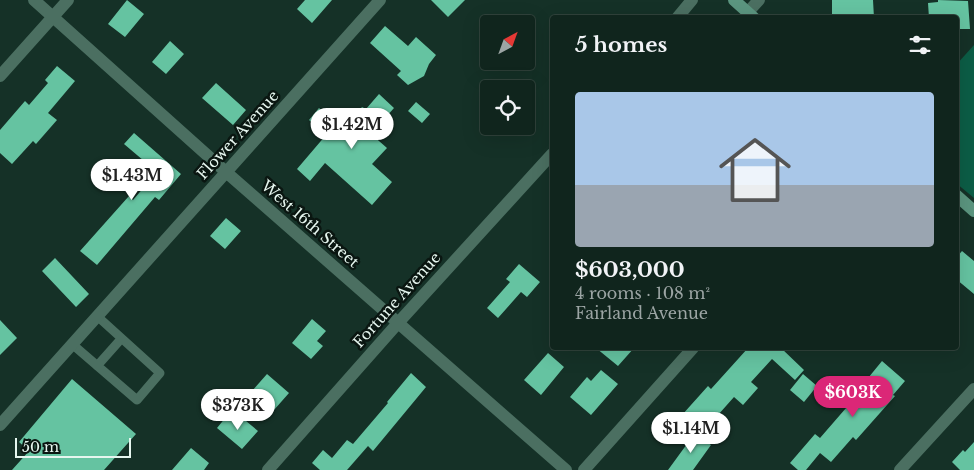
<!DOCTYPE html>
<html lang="en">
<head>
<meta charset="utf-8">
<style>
	:root { --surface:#10251d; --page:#192d26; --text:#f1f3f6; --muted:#9ca5a4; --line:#30423b; --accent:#db2777 }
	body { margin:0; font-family:"Libre Baskerville",serif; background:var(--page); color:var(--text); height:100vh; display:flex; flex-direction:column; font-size:19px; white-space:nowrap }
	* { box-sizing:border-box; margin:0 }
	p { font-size:16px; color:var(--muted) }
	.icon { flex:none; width:28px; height:28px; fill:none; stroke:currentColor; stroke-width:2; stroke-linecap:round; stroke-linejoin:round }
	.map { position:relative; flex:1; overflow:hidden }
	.details { position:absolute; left:550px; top:15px; width:409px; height:335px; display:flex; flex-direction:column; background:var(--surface); border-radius:5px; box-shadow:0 5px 20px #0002,0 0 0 1px var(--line) }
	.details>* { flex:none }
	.needle { width:32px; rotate:41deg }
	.buttons { position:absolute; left:480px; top:15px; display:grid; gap:10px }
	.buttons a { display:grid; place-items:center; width:55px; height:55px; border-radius:5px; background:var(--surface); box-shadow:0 5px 20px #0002,0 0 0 1px var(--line); font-size:25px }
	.scale { position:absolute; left:15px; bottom:12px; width:116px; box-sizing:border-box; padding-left:5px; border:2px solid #e6f6ef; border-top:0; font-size:14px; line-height:18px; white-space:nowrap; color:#e6f6ef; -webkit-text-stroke:4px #0a1611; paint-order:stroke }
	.price { position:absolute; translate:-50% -42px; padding:0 11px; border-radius:18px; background:#fff; color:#222; font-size:16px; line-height:32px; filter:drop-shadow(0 1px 2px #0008) }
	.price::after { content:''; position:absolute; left:50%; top:30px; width:15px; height:11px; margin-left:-8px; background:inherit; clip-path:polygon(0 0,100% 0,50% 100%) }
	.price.current { background:var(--accent); color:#fff }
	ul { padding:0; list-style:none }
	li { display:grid; align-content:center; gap:10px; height:265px; padding:0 25px }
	li span { display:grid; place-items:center; height:155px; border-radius:5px; color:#555 }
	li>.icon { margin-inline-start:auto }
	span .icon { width:90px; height:90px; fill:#fffc; stroke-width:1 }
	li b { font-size:21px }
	h2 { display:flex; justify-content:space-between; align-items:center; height:60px; padding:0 25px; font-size:21px }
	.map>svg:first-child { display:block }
	.forest { fill:#0c5d46 }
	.building { fill:#65c3a1 }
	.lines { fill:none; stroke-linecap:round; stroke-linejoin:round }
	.lane { stroke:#4b6f61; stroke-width:9 }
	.street { stroke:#4b6f61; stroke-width:12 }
	.secondary { stroke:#5b957f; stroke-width:12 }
	.labels { text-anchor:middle; stroke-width:5; stroke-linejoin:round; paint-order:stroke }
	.street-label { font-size:15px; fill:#e6f6ef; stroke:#0a1611 }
</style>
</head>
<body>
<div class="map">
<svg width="974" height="470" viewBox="0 0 974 470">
	<rect width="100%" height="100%" fill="#153127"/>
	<!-- forest -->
	<path class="forest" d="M974,45V198L956,183V65Z"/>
	<!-- building -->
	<path class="building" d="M127,0L144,14L125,37L108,24Z
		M305,0H332L312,23L297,9Z
		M431,0H465L448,17Z
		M832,0H873L874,18H832Z
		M938,0L968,1L970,29H956V18H929L928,3L938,2Z
		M385,26L408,46L416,37L436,55L429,64L424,76L408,85L397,75L401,71L370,43Z
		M170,41L184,54L166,74L152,62Z
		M57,66L75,81L48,113L57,120L36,144L33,141L12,164L0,153V130L25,101L29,105L48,83L45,80Z
		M216,83L246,110L233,125L202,98Z
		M379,94L394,108L371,134L387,148L372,164L392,182L372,205L325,163L310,181L297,169L326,135L309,120L319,108L343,129L362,107L366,109Z
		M416,102L430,114L422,123L408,111Z
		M134,133L181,174L159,200L155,197L97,265L80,251L129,196L133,200L157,172L124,144Z
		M226,218L241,231L225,249L210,236Z
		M962,251L974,261V294L956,279V258Z
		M55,258L89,294L76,307L42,271Z
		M519,264L540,282L527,297L521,292L498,318L487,308L510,282L506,279Z
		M312,319L326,331L317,341L323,346L311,359L292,343Z
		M0,320L17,338L0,355Z
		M596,348H634L618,366Z
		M748,348H781L804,370L795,380L772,359L751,382L758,388L743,405L734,397L702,433L682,415L708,386L711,389Z
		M548,353L564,367L541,395L524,380Z
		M882,361L905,381L893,395L895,396L856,440L853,437L831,462L820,453L806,470H798L790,463L815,434L820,438L866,385L864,383Z
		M601,370L618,384L591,415L570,397L587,377L591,381Z
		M411,373L426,387L373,451L368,446L347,470H320L312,463L323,450L332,458L347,440L353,444L388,403L387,402Z
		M267,374L289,393L274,410L252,391Z
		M803,374L817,386L804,402L790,390Z
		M72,379L136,434L104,470H12L29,451L19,442Z
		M240,416L258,431L242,449L217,428L226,417L234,423Z
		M695,433L711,445L693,470H668Z
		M974,442V470H960L952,462L963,450L965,452Z
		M191,448L209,463L204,470H172Z"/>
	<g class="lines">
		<!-- lane -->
		<path class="lane" d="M72,344L137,400L160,373L97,316
			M97,366L121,339"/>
		<!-- street -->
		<path class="street" d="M34,0L226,172L566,470
			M748,12L759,0
			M677,18L692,0
			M0,76L68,0
			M0,425L380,0
			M268,470L398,323L552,154
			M584,470L693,348
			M900,470L974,389"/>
		<!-- secondary -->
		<path class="secondary" d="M734,0L754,18
			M956,195L974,211"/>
	</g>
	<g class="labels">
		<!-- street labels -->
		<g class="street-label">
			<text transform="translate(238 135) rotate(-48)" y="5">Flower Avenue</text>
			<text transform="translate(310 224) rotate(41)" y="5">West 16th Street</text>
			<text transform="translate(397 300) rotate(-48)" y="5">Fortune Avenue</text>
		</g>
	</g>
</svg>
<div class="buttons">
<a><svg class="needle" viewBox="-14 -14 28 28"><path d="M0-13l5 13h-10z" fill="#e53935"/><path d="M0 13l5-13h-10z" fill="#9ca5a4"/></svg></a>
<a><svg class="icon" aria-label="locate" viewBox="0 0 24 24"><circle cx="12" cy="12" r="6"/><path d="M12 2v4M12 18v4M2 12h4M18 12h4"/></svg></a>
</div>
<div class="scale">50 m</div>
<b class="price" style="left:352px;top:150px">$1.42M</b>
<b class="price" style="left:132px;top:201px">$1.43M</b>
<b class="price current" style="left:853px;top:418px">$603K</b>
<b class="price" style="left:238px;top:431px">$373K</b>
<b class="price" style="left:691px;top:454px">$1.14M</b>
<section class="details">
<h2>5 homes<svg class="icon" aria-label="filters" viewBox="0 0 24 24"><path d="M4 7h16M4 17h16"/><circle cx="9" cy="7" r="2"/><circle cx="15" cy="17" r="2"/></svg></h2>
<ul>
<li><span style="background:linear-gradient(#a9c7e8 60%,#9aa5b1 0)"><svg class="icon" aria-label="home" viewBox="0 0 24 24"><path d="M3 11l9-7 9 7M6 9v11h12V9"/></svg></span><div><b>$603,000</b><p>4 rooms · 108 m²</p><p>Fairland Avenue</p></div></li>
</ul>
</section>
</div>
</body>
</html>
